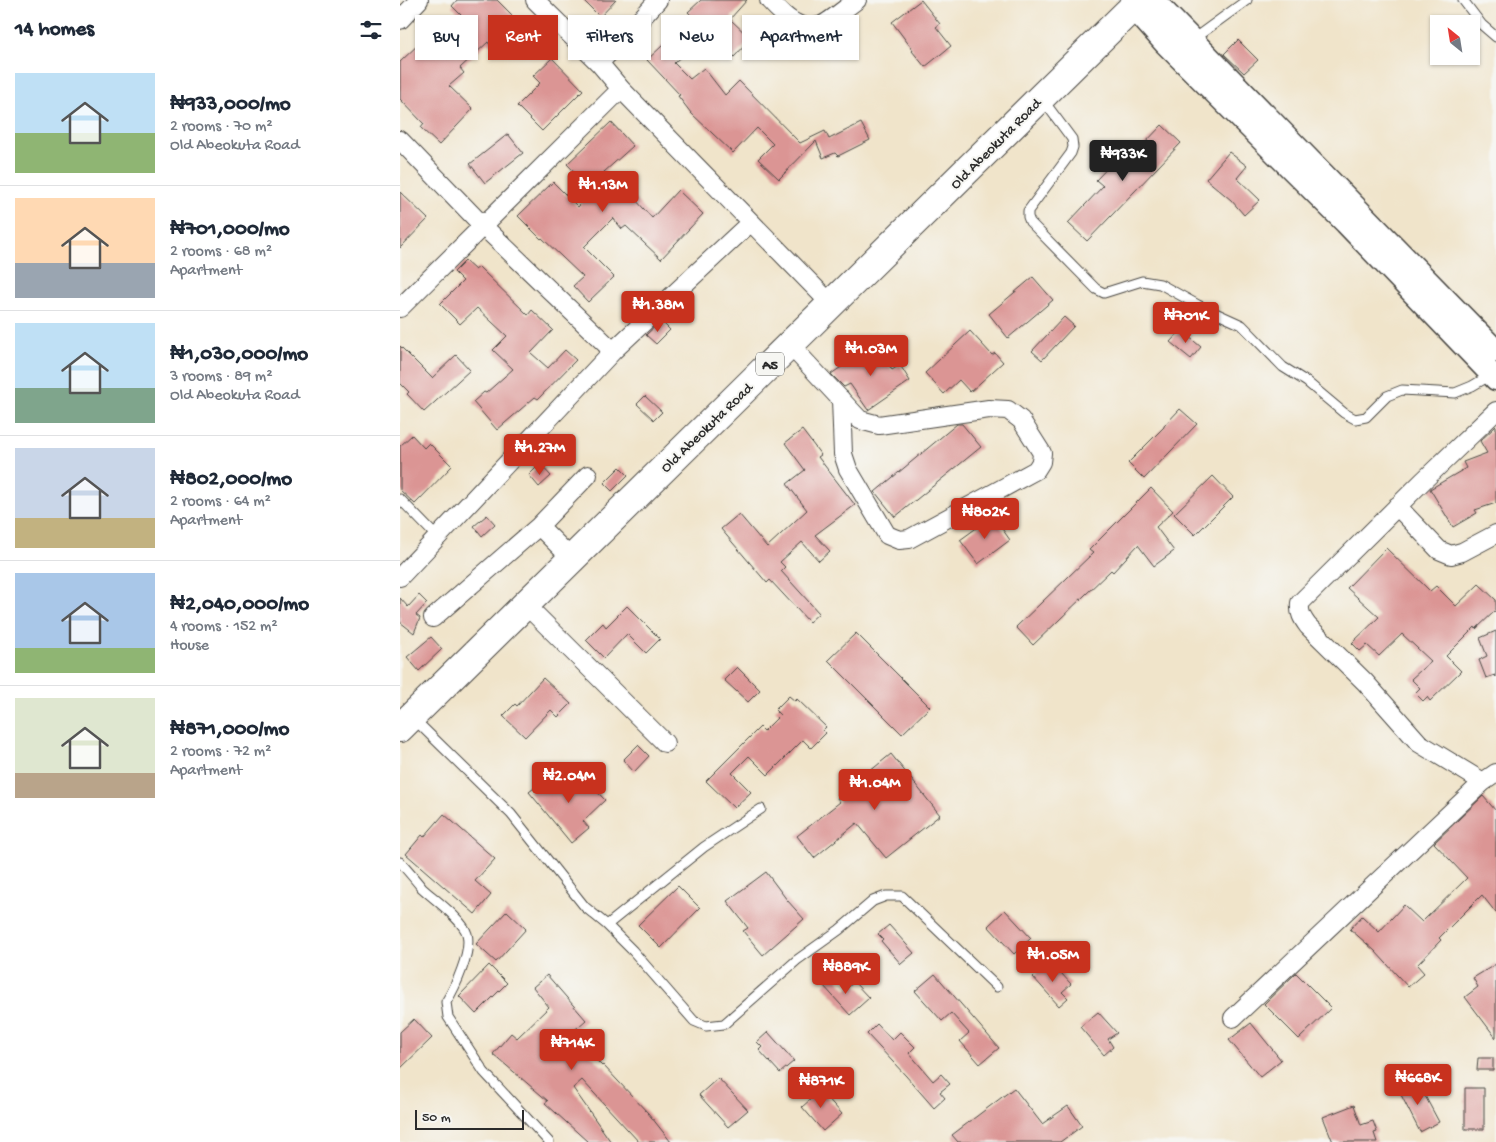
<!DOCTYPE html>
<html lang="en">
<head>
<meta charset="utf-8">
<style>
	:root { --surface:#fff; --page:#f2f2f3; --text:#1f2937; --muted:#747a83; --line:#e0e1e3; --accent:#c8321e }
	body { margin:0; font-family:"Gochi Hand",sans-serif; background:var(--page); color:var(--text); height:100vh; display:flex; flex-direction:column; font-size:19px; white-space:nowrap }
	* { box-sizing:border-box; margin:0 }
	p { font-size:16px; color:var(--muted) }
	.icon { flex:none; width:28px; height:28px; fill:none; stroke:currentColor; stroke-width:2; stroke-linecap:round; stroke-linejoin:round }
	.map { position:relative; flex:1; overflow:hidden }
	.details { display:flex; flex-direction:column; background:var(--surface); width:400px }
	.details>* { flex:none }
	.top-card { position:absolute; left:15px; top:15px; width:475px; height:45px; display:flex; gap:10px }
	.needle { width:32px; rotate:330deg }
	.buttons { position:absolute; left:1030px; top:15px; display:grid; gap:10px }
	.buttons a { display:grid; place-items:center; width:50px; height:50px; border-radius:0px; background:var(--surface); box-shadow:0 1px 4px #0004; font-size:25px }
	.scale { position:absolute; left:15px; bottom:12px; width:109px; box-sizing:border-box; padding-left:5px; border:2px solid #2b2b2b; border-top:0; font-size:14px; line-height:18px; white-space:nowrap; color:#2b2b2b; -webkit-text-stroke:4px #f6f6f2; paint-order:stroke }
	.price { position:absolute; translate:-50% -42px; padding:0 11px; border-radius:5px; background:var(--accent); color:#fff; font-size:16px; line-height:32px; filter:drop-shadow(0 1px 2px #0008) }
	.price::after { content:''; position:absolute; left:50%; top:30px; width:15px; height:11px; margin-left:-8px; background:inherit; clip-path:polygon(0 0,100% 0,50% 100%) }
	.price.on { background:#222; color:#fff }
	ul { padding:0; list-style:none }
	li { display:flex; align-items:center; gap:15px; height:125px; padding:0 15px }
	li+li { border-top:1px solid var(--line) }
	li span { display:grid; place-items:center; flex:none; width:140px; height:100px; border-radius:0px; color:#555 }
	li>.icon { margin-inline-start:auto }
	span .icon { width:60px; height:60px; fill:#fffc; stroke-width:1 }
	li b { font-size:21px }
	h2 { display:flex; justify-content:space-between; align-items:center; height:60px; padding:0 15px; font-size:21px }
	.tag { padding:0 18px; border-radius:0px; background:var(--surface); box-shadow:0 1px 4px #0004; font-size:18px; line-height:45px }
	.tag.on { background:var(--accent); color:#fff }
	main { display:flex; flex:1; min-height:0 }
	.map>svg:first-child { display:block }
	.building { fill:#db9594 }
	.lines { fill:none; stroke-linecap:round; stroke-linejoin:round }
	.service-casing { stroke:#494743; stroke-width:11 }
	.minor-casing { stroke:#494743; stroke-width:20 }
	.tertiary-casing { stroke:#494743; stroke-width:25 }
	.trunk-casing { stroke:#494743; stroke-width:30 }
	.service { stroke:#fff; stroke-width:9 }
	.minor { stroke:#fff; stroke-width:18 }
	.tertiary { stroke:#fff; stroke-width:22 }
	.trunk { stroke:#fff; stroke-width:28 }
	.labels { text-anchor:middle; stroke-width:4; stroke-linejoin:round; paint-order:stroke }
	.shield { fill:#f6f6f2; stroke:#686867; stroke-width:1 }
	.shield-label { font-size:14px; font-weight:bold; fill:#2b2b2b }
	.street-label { font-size:15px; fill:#2b2b2b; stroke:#f6f6f2 }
</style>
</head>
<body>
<main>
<section class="details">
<h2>14 homes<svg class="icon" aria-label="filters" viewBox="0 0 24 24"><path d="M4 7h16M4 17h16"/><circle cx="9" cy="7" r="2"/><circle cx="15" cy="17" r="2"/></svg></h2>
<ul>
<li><span style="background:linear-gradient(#bfe0f5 60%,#8fb573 0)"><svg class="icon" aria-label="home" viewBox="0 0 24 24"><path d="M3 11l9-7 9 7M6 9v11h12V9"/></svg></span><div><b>₦933,000/mo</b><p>2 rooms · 70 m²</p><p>Old Abeokuta Road</p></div></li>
<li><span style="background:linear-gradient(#ffd9b3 65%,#9aa5b1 0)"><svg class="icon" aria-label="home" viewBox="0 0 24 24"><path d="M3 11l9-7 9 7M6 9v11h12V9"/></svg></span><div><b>₦701,000/mo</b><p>2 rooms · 68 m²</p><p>Apartment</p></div></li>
<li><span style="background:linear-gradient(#bfe0f5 65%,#7fa58c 0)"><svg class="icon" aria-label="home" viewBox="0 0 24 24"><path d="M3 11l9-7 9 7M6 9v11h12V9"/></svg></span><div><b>₦1,030,000/mo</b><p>3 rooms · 89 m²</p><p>Old Abeokuta Road</p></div></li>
<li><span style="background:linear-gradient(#c9d6e8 70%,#c2b280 0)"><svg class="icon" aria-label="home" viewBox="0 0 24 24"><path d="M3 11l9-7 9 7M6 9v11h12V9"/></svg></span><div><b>₦802,000/mo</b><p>2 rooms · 64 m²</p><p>Apartment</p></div></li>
<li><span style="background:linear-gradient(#a9c7e8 75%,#8fb573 0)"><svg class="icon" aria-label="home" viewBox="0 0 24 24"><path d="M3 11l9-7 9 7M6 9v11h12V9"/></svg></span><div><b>₦2,040,000/mo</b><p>4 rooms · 152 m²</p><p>House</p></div></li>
<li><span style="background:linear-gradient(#dfe7d0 75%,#b9a48a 0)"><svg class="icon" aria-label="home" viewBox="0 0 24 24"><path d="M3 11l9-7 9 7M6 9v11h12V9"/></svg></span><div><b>₦871,000/mo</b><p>2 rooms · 72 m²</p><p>Apartment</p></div></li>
</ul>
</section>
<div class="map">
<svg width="1096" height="1142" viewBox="0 0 1096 1142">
	<rect width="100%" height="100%" fill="#f6f6f2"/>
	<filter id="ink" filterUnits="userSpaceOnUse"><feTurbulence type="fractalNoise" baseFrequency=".02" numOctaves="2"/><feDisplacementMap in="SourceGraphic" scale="10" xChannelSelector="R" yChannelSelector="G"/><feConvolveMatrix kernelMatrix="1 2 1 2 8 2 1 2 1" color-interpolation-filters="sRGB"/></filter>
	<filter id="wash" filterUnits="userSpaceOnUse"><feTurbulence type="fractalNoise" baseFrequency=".0096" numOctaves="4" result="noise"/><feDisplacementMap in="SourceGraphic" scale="20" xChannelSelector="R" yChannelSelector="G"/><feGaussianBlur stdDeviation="1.12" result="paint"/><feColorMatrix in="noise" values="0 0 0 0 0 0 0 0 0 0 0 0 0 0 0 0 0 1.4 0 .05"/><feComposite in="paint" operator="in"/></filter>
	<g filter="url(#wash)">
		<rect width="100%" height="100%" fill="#f0e4ca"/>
		<g id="blocks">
			<!-- building -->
			<path class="building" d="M57,0H97L116,19L90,45L88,42L60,68L64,73L49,86L73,109L39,145L21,128L24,124L0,99V62L22,41L26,44L39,31L43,35L62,16L52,6Z
				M183,0H216L200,17Z
				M301,0H347L330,19L351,39L334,57L303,27L285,44L289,49L274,63L290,79L304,68L325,95L339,81L400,143L425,131L429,139L461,123L470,140L438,156L435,153L423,158L416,141L379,179L358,159L373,144L357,128L333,153L291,113L278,96L280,95L247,60L293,17L288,12Z
				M521,0L540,24L536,27L551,46L525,67L512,51L513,50L492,22Z
				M838,40L858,60L844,73L824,54Z
				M152,58L183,90L142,131L117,106L140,83L133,76Z
				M211,122L233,146L204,172L223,194L227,190L252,218L278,190L303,214L261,259L226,226L222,229L213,218L184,247L214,277L188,302L173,286L183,277L142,238L141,239L118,216L153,182L178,207L193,191L167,164Z
				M762,125L781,143L687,241L668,223L703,186L696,180L718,157L725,164Z
				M108,134L123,153L85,183L70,164Z
				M829,152L847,166L837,178L860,200L844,215L831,200L806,179Z
				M0,192L28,219L0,248Z
				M65,261L75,270L79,267L128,315L132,310L153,330L131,353L148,368L165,350L176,360L138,399L135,397L97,430L73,402L84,392L86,393L113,369L93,350L107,336L77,308L60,324L40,304L63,281L54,272Z
				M633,277L653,300L608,338L589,314Z
				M664,317L674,326L642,360L632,351Z
				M261,321L270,330L256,344L246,335Z
				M781,330L801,347L791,359L770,342Z
				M570,331L592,355L595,353L603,362L570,392L559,380L544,394L525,373Z
				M475,344L492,370L500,365L510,381L468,410L450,384L444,387L431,374Z
				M0,346L32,378L56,355L70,370L24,412L7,394L9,392L0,383Z
				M245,396L262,412L254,420L237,404Z
				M780,409L797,424L744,479L728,463L764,427V426Z
				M557,424H562L581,447L495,517L475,492Z
				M1096,426V503L1075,510L1077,513L1053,527L1030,489L1066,468L1063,462L1087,453L1080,441Z
				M402,430L421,455L418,457L455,505L415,535L430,551L419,561L402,542L380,562L385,567L381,571L419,613L409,622L370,580L367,583L321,529L339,514L367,547L407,510L387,484L405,470L385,443Z
				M12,435L24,448L29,443L52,466L15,504L0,490V446Z
				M140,464L151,476L139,487L129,475Z
				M220,467L228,475L212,491L204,483Z
				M813,476L833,497L795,535L774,514Z
				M751,488L773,511L756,527L774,551L754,566L738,545L713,572L711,570L633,645L616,627L693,553L689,550Z
				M87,515L95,524L82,536L74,526Z
				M593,516L610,540L578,564L560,540Z
				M986,548L1030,591L1036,586L1056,606L1079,584L1096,600V610L1076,629L1075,627L1046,656L1061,671L1030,701L1027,697L1023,701L1015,693L1020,688L1011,679L1031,661L1002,634L979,656L967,645L960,651L952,643L979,617L947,588Z
				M19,595L27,603L16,615L20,618L14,633L0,622V598L8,607Z
				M227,606L260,639L246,653L227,634L204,658L186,640L203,623L206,627Z
				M1096,631V677L1095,675L1086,678L1079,660L1087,656L1080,638Z
				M456,633L530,707L502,734L428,660Z
				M31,637L42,649L19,671L7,657Z
				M337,667L360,690L348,702L324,680Z
				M143,678L171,704L158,717L151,710L125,737L103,716L115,704L117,706Z
				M389,696L395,701L397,699L426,727L423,730L426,733L411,748L403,740L368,775L349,756L332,773L351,792L334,808L306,781L360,727L364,731L380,715L375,710Z
				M238,745L249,756L234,772L223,760Z
				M491,754L540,815L486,858L457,823L414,858L397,836L440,802L437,798Z
				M185,767L193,776L187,781L205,800L183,821L189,828L171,843L129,792L147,778L159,792Z
				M1083,796L1096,811V913L1082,895L1039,938L1041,940L1017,965L1024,973L1008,987L975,951L950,929L962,916L979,932L1004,905L1022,922L1067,878L1034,843Z
				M44,814L95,859L75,881L91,895L75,914L6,854L22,835L24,837Z
				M366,872L387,900L404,919L363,955L343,931L348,928L327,901Z
				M278,886L300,908L261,948L238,925Z
				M605,910L631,938L614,954L588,926Z
				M107,911L126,929L96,962L76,944Z
				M489,925L514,953L501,964L481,941L483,939L478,934Z
				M650,961L671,984L662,992L668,998L659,1006L633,977Z
				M1096,964V1038L1065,997L1078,987L1073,978Z
				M89,965L107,983L76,1014L59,996Z
				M896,973L931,1008L899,1039L864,1004Z
				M535,974L599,1048L580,1064L560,1041L569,1033L551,1013L542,1021L515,991Z
				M147,975L186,1020L170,1034L202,1066L203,1065L248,1113L271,1142H239L182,1080L173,1088L211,1142H188L145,1103L148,1101L93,1054L111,1033L117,1038L149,1007L133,987Z
				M434,975L446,989L454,982L469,998L450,1015L423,985Z
				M698,1012L717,1033L708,1039L713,1047L704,1055L680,1027Z
				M14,1019L32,1038L0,1069V1032Z
				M851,1023L881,1060L860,1077L829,1040Z
				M477,1024L492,1040L500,1032L515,1047L509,1053L533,1081L541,1074L550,1084L540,1092L545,1098L534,1108L506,1076L467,1034Z
				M368,1032L394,1061L380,1073L359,1050L362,1047L357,1042Z
				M1078,1058H1093V1070H1077Z
				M318,1078L348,1110L328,1127L299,1095Z
				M1016,1079L1039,1122L1020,1132L998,1089Z
				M417,1086L442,1114L423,1131L402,1107L411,1099L407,1095Z
				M614,1088L642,1124L668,1106L682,1126L660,1142H558L552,1135Z
				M1065,1088H1084V1129H1065Z
				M954,1105L961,1125L973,1121L977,1132L974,1133L977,1142H933L923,1117Z"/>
		</g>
	</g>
	<g filter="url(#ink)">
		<use href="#blocks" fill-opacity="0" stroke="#494743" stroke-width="1"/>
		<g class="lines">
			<defs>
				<path id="service" d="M1063,0L1082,25L1096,37
					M792,40L847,0
					M643,100L672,139L673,147L671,153L628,211V217L630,222L696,289L704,293L742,281L760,284L798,305L842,325L883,367L907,382L944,413L955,419L966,417L987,396L1002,390L1055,393L1072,386L1091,375
					M0,499L38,538
					M14,719L111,814L185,907L207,925L233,951L294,1021L306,1026L324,1024L397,960L439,930L473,901L486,896H502L597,987
					M0,862C7,870 15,879 22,888C34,899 63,920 67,934C72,951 55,988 46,1002L48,1017L84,1072L149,1142
					M207,925L304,847L361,809"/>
				<path id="minor" d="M135,0L199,63L221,89L431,304
					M369,0C382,14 400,34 422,25C431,21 448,6 457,0
					M0,20L19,0
					M199,63L223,39L258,0
					M0,140L83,226L213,351
					M0,308L221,89
					M390,345L460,420L479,425L589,409L608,410L621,420L642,453L641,462L636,470L509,539L499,540L487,535L448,469L443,454L441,399
					M997,506L1039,550L1051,555L1062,552L1096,534
					M139,526L172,559
					M0,577L213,351L351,222
					M126,605L265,743
					M33,618L139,526L188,475
					M1083,782L1019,743L965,682L908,626C902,618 899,613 900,603L1023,481L1096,411
					M833,1018L1083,782L1096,773"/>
				<path id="tertiary" d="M753,0L1096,351
					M733,7L765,43L946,223L1096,379"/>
				<path id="trunk" d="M0,728L740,0"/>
			</defs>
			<!-- service casing -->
			<use href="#service" class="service-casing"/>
			<!-- minor casing -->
			<use href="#minor" class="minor-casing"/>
			<!-- tertiary casing -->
			<use href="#tertiary" class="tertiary-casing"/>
			<!-- trunk casing -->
			<use href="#trunk" class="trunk-casing"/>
			<!-- service -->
			<use href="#service" class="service"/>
			<!-- minor -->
			<use href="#minor" class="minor"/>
			<!-- tertiary -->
			<use href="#tertiary" class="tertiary"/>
			<!-- trunk -->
			<use href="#trunk" class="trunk"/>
		</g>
	</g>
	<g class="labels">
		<!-- shield labels -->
		<rect class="shield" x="356" y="352.5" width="28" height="23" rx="4"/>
		<g class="shield-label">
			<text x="370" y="369">A5</text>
		</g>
		<!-- street labels -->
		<g class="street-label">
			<text transform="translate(595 143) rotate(-45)" y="5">Old Abeokuta Road</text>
			<text transform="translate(306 427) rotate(-44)" y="5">Old Abeokuta Road</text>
		</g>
	</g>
</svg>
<div class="buttons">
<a><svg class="needle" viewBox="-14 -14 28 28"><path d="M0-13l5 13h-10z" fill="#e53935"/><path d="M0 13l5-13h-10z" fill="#747a83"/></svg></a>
</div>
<div class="scale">50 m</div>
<b class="price on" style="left:723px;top:182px">₦933K</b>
<b class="price" style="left:203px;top:213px">₦1.13M</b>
<b class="price" style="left:258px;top:333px">₦1.38M</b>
<b class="price" style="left:786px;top:344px">₦701K</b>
<b class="price" style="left:471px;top:377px">₦1.03M</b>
<b class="price" style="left:140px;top:476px">₦1.27M</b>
<b class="price" style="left:585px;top:540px">₦802K</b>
<b class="price" style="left:169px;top:804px">₦2.04M</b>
<b class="price" style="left:475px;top:811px">₦1.04M</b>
<b class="price" style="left:653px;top:983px">₦1.05M</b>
<b class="price" style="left:446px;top:995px">₦889K</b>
<b class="price" style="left:172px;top:1071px">₦714K</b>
<b class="price" style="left:1018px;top:1106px">₦668K</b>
<b class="price" style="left:421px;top:1109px">₦871K</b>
<div class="top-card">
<a class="tag">Buy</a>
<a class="tag on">Rent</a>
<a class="tag">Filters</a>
<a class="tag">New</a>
<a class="tag">Apartment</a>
</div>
</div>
</main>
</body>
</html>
